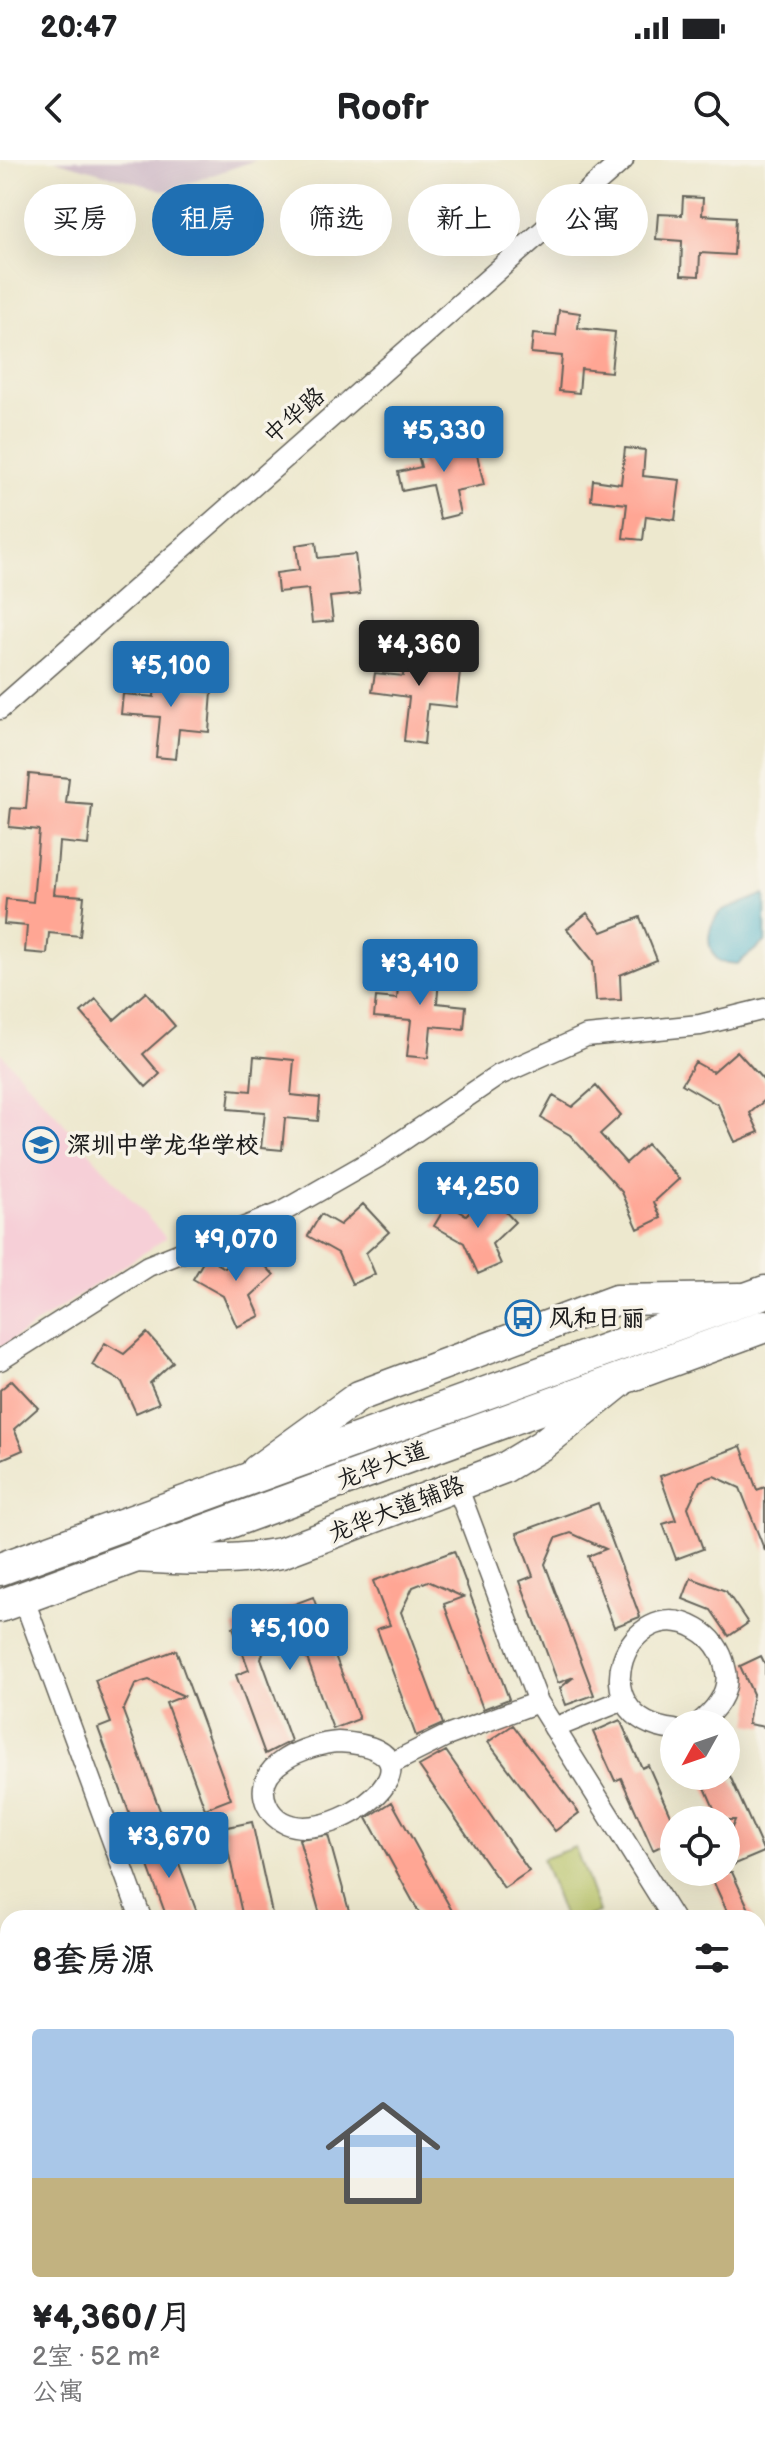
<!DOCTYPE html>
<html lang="zh">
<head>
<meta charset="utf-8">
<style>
	:root { --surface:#fff; --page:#f2f2f2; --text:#202124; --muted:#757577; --accent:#1f6fb2 }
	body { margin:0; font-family:"Balsamiq Sans","LXGW WenKai TC",sans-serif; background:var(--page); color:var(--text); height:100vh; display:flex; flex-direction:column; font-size:30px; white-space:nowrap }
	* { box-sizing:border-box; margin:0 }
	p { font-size:26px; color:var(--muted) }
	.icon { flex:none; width:44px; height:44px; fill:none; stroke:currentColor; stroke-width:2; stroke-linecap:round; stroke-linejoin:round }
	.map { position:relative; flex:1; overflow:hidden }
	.sheet { position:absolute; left:0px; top:1750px; width:766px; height:538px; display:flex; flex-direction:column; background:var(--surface); border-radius:24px 24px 0 0; box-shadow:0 8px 32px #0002 }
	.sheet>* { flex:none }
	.hud { position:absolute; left:24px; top:24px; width:718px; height:72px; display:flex; gap:16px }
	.needle { width:52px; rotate:230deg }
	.controls { position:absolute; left:660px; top:1550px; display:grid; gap:16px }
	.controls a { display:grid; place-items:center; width:80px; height:80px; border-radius:50%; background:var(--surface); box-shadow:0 8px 32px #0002; font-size:40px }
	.price { position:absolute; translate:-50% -68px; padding:0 18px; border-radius:8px; background:var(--accent); color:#fff; font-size:26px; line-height:52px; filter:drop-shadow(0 2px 4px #0008) }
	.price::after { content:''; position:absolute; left:50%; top:48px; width:24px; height:18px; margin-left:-12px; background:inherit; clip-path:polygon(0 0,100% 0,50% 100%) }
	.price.selected { background:#222; color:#fff }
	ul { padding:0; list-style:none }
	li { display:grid; align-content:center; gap:16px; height:424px; padding:0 32px }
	li span { display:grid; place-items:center; height:248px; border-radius:8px; color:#555 }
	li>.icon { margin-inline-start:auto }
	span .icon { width:144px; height:144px; fill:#fffc; stroke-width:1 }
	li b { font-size:34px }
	h2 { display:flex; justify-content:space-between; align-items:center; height:96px; padding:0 32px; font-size:34px }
	.chip { padding:0 28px; border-radius:36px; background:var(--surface); box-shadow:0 8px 32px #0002; font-size:28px; line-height:72px }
	.chip.selected { background:var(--accent); color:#fff }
	.status { display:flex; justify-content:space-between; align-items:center; height:56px; padding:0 40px; background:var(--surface); direction:ltr }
	.status svg { height:22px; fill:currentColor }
	header { display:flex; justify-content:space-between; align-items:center; height:104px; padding:0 32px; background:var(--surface); font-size:36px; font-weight:600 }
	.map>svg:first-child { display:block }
	.built { fill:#f6cfd7 }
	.industrial { fill:#d1bdc9 }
	.green { fill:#b4c062; stroke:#686e3f; stroke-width:2 }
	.water { fill:#4ab1c9; stroke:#336672; stroke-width:2 }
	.building { fill:#ffa694 }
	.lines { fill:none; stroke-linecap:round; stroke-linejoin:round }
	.street-casing { stroke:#65635a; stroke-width:23 }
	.secondary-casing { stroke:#65635a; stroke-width:33 }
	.primary-casing { stroke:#65635a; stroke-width:35 }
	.street { stroke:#fff; stroke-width:20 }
	.secondary { stroke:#fff; stroke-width:30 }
	.primary { stroke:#fff; stroke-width:32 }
	.labels { text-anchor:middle; stroke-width:7; stroke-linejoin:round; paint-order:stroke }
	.street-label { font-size:24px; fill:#1c1c1c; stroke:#f7f3e8 }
	.poi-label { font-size:24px; font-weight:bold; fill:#1c1c1c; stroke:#f7f3e8; text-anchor:start }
</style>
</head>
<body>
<div class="status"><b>20:47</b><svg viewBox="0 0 49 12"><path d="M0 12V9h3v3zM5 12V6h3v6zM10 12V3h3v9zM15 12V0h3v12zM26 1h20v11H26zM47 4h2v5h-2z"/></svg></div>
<header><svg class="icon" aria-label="back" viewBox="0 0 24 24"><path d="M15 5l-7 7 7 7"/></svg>Roofr<svg class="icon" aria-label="search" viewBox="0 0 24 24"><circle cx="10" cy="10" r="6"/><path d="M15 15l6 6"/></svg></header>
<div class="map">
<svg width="765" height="2287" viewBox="0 0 765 2287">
	<rect width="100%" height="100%" fill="#f7f3e8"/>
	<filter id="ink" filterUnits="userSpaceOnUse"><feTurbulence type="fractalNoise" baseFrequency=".0125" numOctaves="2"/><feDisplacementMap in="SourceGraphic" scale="16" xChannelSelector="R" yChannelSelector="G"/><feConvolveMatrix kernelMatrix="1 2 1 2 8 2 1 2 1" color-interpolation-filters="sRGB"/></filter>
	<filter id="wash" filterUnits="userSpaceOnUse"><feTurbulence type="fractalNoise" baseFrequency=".006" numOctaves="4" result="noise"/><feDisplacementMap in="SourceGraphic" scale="32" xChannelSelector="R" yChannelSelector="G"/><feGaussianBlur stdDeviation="1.8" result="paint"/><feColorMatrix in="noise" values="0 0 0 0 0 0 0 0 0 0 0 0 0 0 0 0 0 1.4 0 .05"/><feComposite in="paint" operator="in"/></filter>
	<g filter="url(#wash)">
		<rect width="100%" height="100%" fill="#ede8ce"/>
		<!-- built -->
		<path class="built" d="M0,892L166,1078L0,1188Z"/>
		<!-- industrial -->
		<path class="industrial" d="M55,0H256L166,31Z"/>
		<!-- green -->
		<path class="green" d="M575,1687L599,1752L584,1758H564L542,1699Z"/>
		<!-- water -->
		<path class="water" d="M765,734V782L737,804L720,802C704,788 707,767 720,752Z"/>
		<g id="blocks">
			<!-- building -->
			<path class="building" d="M683,37L703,38L702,55L736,57L734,95L700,93L699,116L681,115L682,81L656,79L658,54L682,55Z
				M559,150L580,153L578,168L615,172L611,212L581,209L579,233L559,231L562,196L531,193L533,174L556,176Z
				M436,278L439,293L475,286L484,325L455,331L460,354L440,359L432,325L402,331L398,312L421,307L415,282Z
				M625,288L645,290L643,316L680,320L675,360L646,356L643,380L623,378L627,344L591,340L593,320L621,324Z
				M316,382L318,398L355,394L360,434L330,437L333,461L312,463L308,429L278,432L276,413L299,410L296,385Z
				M407,476L428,478L425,508L460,512L456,547L428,544L424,584L404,581L409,537L372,532L375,513L403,516Z
				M157,502L177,504L175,529L212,532L209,572L179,569L176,599L156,597L160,557L121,554L123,534L154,537Z
				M29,614L69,618L66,643L92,645L88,685L59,682L57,708L54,734L84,736L80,776L49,773L47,794L25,792L27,766L4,764L6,739L33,742L39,670L9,667L11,648L26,649Z
				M587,753L602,772L640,757L657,800L620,815L621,840L596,841L593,801L567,769Z
				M400,804L440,808L437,843L466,846L464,869L431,866L428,898L407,896L411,860L374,857L376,837L397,839Z
				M146,832L175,866L143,894L160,914L146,927L81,852L96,839L114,860Z
				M737,891L765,922V940L750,953L759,972L735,982L718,945L682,924L695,902L713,912Z
				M254,896L294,900L291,935L320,938L318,961L285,958L282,990L261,988L265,952L228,949L230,929L251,931Z
				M596,926L621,955L600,974L626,1003L647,984L679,1019L654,1042L661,1058L638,1069L622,1032L570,975L541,958L553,936L572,947Z
				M489,1034L515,1062L492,1084L501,1104L478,1114L464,1083L434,1066L447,1044L466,1055Z
				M363,1044L389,1072L366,1093L375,1114L352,1124L338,1093L308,1076L321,1054L340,1065Z
				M248,1087L274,1115L251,1136L260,1156L237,1167L223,1136L193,1119L206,1097L225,1108Z
				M147,1173L173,1202L150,1223L159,1243L136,1253L122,1222L92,1205L105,1183L124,1194Z
				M12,1220L38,1248L14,1269L23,1290L0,1300V1230Z
				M741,1286L757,1330L765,1327V1391L740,1328L714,1316L700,1321L688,1347L703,1389L676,1399L663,1364L676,1360L660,1316Z
				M598,1343L640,1457L614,1467L588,1396L606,1389L571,1373L556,1378L545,1404L594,1535L566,1545L560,1528L574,1517L558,1523L520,1421L533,1416L517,1373Z
				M454,1391L509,1539L483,1549L444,1444L463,1437L428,1421L413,1427L401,1452L443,1564L416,1576L377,1469L390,1465L373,1421Z
				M691,1418L726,1431L748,1463L729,1476L711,1450L683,1439Z
				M313,1437L359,1559L333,1569L304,1490L322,1483L287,1467L280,1469L272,1472L261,1498L291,1581L265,1594L236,1515L249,1510L233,1467Z
				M176,1490L231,1639L205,1649L166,1543L184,1536L149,1520L142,1522L135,1525L123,1551L165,1664L137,1674L98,1568L111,1563L95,1520Z
				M761,1496L765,1504V1567L748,1564L753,1534L740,1506Z
				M620,1560L642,1608L648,1605L674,1664V1680L653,1690L621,1618L615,1621L593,1572Z
				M513,1565L579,1653L555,1671L488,1582Z
				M446,1591L529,1711L504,1728L419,1606Z
				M700,1616H730L764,1692L726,1708V1683L735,1660H719Z
				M392,1642L456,1758H422L367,1658Z
				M252,1662L273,1758H243L223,1668Z
				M328,1675L351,1758H321L299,1679Z
				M170,1679L199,1758H167L144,1695L142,1685Z
				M709,1712H732L753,1758H730Z"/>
		</g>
	</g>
	<g filter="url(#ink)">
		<use href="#blocks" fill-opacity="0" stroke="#65635a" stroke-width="2"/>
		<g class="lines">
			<defs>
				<path id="street" d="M0,549L623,0
					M0,1200L148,1106L280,1053L378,997L499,915L586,876L700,865L765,849
					M457,1326L538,1542L673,1758
					M23,1437L141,1758
					M554,1568L624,1540
					M674,1570C576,1558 628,1429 697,1469C713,1478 721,1490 725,1507C732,1531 716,1550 698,1564
					M338,1582C477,1589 300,1717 267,1645C249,1605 309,1584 338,1582Z
					M390,1604L444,1577L538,1542
					M758,1948L765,1964
					M0,1968L8,1990
					M247,2280L250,2287"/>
				<path id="secondary" d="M257,1310L359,1236L616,1140L740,1138
					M135,1397C184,1400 232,1402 281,1393L504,1308L542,1285L619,1223
					M758,2271L765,2268
					M722,2287L737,2280"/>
				<path id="primary" d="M0,1409L765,1132
					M0,1446L765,1166"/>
			</defs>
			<!-- street casing -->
			<use href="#street" class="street-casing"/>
			<!-- secondary casing -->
			<use href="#secondary" class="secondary-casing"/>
			<!-- primary casing -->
			<use href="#primary" class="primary-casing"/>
			<!-- street -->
			<use href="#street" class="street"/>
			<!-- secondary -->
			<use href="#secondary" class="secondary"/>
			<!-- primary -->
			<use href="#primary" class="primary"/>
		</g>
	</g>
	<!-- icons -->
	<defs>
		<symbol id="school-ring" viewBox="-11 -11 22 22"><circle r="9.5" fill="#f7f3e8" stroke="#1f6fb2" stroke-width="1.5"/><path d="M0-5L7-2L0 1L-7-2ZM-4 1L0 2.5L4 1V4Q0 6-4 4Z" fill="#1f6fb2"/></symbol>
		<symbol id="bus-ring" viewBox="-11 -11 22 22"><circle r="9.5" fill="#f7f3e8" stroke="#1f6fb2" stroke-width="1.5"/><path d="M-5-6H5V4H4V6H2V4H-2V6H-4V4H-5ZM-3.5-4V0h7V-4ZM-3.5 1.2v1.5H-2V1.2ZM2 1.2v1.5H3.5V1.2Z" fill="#1f6fb2"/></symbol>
	</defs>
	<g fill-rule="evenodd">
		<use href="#school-ring" x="21" y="965" width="40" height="40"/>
		<use href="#bus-ring" x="503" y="1138" width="40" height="40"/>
	</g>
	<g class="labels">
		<!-- street labels -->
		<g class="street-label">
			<text transform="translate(294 255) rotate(-41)" y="8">中华路</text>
			<text transform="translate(382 1305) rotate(-20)" y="8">龙华大道</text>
			<text transform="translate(396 1349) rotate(-21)" y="8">龙华大道辅路</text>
		</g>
		<!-- poi labels -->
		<g class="poi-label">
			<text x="67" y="993">深圳中学龙华学校</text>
			<text x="549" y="1166">风和日丽</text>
		</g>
	</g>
</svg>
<div class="controls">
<a><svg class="needle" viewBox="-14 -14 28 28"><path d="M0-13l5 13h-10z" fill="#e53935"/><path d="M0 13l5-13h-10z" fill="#757577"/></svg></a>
<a><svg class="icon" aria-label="locate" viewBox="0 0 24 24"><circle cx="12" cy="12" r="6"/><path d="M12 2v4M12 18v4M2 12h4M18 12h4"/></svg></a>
</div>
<b class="price" style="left:444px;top:314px">¥5,330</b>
<b class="price selected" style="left:419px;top:528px">¥4,360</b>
<b class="price" style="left:171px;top:549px">¥5,100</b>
<b class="price" style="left:420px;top:847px">¥3,410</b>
<b class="price" style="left:478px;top:1070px">¥4,250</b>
<b class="price" style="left:236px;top:1123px">¥9,070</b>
<b class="price" style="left:290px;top:1512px">¥5,100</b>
<b class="price" style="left:169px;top:1720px">¥3,670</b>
<div class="hud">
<a class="chip">买房</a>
<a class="chip selected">租房</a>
<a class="chip">筛选</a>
<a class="chip">新上</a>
<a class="chip">公寓</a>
</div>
<section class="sheet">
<h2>8套房源<svg class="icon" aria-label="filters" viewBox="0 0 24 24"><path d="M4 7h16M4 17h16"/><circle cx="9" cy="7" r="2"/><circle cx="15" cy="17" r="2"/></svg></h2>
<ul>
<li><span style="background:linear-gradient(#a9c7e8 60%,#c2b280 0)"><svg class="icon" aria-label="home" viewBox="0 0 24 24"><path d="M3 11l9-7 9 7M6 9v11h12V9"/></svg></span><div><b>¥4,360/月</b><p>2室 · 52 m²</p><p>公寓</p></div></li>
</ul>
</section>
</div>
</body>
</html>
